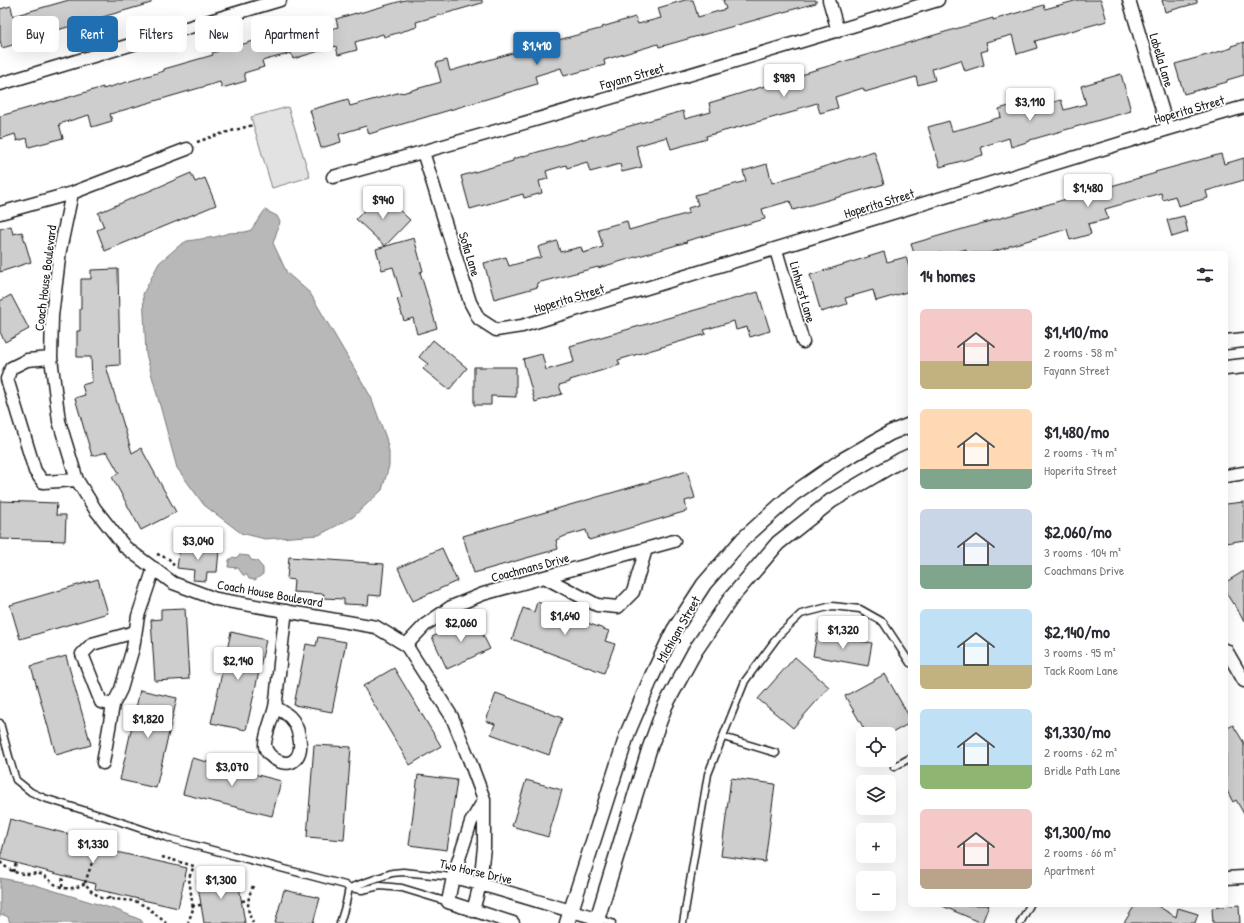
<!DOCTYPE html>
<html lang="en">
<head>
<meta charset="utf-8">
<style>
	:root { --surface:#fff; --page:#f7f7f7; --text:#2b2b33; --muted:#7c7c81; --accent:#1f6fb2 }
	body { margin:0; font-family:"Patrick Hand",sans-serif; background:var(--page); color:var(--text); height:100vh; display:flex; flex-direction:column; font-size:15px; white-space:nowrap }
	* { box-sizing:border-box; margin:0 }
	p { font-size:13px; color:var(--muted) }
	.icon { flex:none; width:22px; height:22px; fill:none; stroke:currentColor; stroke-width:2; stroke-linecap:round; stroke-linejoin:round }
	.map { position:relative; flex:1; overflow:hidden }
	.side { position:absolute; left:908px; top:251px; width:320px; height:656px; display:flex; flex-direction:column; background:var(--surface); border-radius:6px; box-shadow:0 4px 16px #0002 }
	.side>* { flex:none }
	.top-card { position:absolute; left:12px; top:16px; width:380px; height:36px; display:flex; gap:8px }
	.tools { position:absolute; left:856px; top:727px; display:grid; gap:8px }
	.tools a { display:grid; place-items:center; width:40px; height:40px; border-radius:6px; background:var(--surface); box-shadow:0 4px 16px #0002; font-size:20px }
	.price { position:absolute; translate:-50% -34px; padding:0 9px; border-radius:4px; background:#fff; color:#222; font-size:13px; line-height:26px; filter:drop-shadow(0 1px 2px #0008) }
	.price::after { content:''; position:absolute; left:50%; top:24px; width:12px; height:9px; margin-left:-6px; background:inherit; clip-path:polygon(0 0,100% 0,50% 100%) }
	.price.on { background:var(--accent); color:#fff }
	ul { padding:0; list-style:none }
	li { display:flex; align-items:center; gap:12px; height:100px; padding:0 12px }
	li span { display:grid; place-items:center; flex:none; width:112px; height:80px; border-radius:6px; color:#555 }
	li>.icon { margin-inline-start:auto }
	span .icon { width:48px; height:48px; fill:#fffc; stroke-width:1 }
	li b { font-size:17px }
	h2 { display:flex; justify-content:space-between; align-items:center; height:48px; padding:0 12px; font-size:17px }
	.pill { padding:0 14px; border-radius:6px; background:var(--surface); box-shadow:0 4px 16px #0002; font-size:14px; line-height:36px }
	.pill.on { background:var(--accent); color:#fff }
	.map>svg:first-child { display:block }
	.green { fill:#e2e2e2; stroke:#7f7f7f }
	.water { fill:#b8b8b8; stroke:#7a7a7a }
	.building { fill:#cecece; stroke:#1c1c1c }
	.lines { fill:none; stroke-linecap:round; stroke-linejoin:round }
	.service-casing { stroke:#1c1c1c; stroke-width:9 }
	.minor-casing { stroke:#1c1c1c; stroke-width:15 }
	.tertiary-casing { stroke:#1c1c1c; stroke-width:17 }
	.path { stroke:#1c1c1c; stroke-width:2.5; stroke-dasharray:3 3; stroke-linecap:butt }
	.service { stroke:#fff; stroke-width:6 }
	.minor { stroke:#fff; stroke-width:12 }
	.tertiary { stroke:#fff; stroke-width:14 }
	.labels { text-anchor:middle; stroke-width:3.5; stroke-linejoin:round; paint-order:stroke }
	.street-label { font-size:13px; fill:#1c1c1c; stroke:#fff }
</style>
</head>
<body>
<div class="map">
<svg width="1244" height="923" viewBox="0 0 1244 923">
	<rect width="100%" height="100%" fill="#fff"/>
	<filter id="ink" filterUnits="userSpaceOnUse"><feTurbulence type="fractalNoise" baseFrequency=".025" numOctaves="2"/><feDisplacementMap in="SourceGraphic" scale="8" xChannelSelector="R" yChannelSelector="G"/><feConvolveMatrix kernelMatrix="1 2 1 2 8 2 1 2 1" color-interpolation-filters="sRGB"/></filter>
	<g filter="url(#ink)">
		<!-- green -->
		<path class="green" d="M288,107L310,177L272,188L251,117Z"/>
		<!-- water -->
		<path class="water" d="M265,210L277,216L280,222L273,243L287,273L310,293L371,397L386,438L389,452V466L382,490L353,517L319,535L265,539L241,533L204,505L177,468L146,354L143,294L159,263L180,245L187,241L215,237L229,233L245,232L251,230Z
			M239,555L249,556L251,560L257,561L263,568V574L255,580L249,579L247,575H243L238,568L228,567L229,560L233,557L236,558Z
			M0,878L32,884L117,910L141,920L143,923H10L8,917L4,915L0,916Z"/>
		<!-- building -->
		<path class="building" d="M69,0H151V3L40,35L41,37L2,48L0,40V9L11,6L13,16Z
			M405,0H482V3L416,22L417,27L384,37L383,34L355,42L357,50L338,55L336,46L293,59L291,53L262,61L264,67L244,73L246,81L222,88L220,82L110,114L112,121L92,127L89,115L59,124L63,138L29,147L27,138L17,141L15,134L0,139V116L53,101V102L103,87V89L164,71V69L213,55L212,53L306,26L309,35L338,27L336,19L356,13V14Z
			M685,0H693L698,17L726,9L723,0H816V3L659,47L658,44L604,60L605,65L564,76L561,68L535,76L537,84L369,134L366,126L339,134L341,142L321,148L310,110L348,99L350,106L401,92L402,93L441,82L436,63L447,60L450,71L516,52V49L535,44L536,46L603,28L602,27L635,17L638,24L661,18L658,8Z
			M1078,0H1101L1107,21L1035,41L1037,48L1017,54L1012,35L986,42L988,50L981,52L984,65L965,71L961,60L932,69L935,80L918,85L916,77L865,92L863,88L835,97L838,108L820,113L817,103L797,109V111L706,136L707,139L671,149L667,137L636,146L642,167L622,172L620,164L590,172L587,162L567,168L566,165L546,171L548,179L539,181L542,193L524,198L523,194L470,209L461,176L513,161V159L683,111L685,119L711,112L709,103L808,73V72L993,18V20L1044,5L1045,9Z
			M1162,0H1197V3L1165,12Z
			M1244,42V75L1227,80V82L1184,94L1175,64L1232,48L1231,46Z
			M1121,74L1131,111L1030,140V141L1011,147L1009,138L981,147L983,155L940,167L928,127L949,121L952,131L965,128L1001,117L999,109L1019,103L1021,111L1061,100L1064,110L1086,104L1081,86Z
			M874,151L884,184L793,210L790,201L762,209L765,219L686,241L687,242L598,268V267L537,283L538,287L494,299L484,263L506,257L509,266L541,257L538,247L557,241L560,252L581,247L583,253L603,247L598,229L627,221L629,230L689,213L688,208L698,205L695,195L746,181L743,171L767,164L772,183Z
			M1221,154L1224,164L1244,158V180L1206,191L1208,198L1178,206L1175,196L1163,200L1161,193L1105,209L1108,219L1088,224L1091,234L1070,240L1067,229L1009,246V247L989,253H967L966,249L953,253H914L911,244L1156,173L1155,172Z
			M191,173L195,182L205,178L216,205L105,251L97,230L104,227L98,213Z
			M381,193L410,220L385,246L356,219Z
			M1184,216L1188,232L1172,237L1167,220Z
			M11,226L13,234L22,232L31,262L0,272V229Z
			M414,238L423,271L420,272L437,328L417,334L413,318L404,321L397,299L402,298L393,267L382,270L376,249Z
			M884,252L887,262L906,257L910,270V291L876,301L873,290L845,298L847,304L821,312L810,275Z
			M118,269L120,365L106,366L132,453L141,448L176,512L141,530L112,477L119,473L107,452L92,456L75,398L85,395L82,385L92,382L91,357H77V331H80V309H81V279H91V270Z
			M758,292L770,331L750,337L747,327L736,330L734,321L704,330L706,334L618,360L620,365L570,380V382L559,385L562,394L535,402L523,359L542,354L546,370L574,362L570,346Z
			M11,295L29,329L5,342L0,332V301Z
			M433,340L467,368L449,390L423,369L428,364L419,357Z
			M474,367H516V397L491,396V405H474Z
			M687,471L695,498L685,501L687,511L589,540L586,530L565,536L556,540L558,549L474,573L463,536Z
			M0,501L57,503L56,515H66L65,541L0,539Z
			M1244,502V540L1226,543V504Z
			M180,546L219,550L217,572H207L206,581L193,580L194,570L177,568Z
			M442,548L457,581L413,601L398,568Z
			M289,557L384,564L381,596L369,595L368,605L344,604V599L323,598L324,594L293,592L294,580L287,579Z
			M1244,571V622L1234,603L1233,604L1226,593V582Z
			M98,579L108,613L20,639L10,605Z
			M537,602L586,619L585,622L609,631L605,641L615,644L604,673L512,639L523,608L534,612Z
			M185,608L189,679L155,681L151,620L161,619V609Z
			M474,617L490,649L447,669L432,637Z
			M231,632L266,640L246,730L211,723Z
			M817,634L872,643L868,666L813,656Z
			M318,637L346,642L332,712L294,705L306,644L316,646Z
			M66,656L91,745L56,755L31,666Z
			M795,657L829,687L793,728L758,699Z
			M394,668L441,746L410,765L363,686Z
			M885,674L910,718V723L890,734H867L845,696Z
			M140,690L177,698L156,788L120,780Z
			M496,693L562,718L549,755L491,734L495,724L486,721Z
			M1233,725L1244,743V814L1236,800L1233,802L1226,789V729Z
			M314,745L351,747L344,840L307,837Z
			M192,758L281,781L272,816L183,794Z
			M418,775L457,780L447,850L409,845Z
			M731,778L775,784L765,862L721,856Z
			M526,780L562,790L548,837L512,826Z
			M10,819L91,840L90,846L187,868L178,908L95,889L96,884L0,859Z
			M237,874L245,923H204L197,880Z
			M284,890L320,898L313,923H275Z
			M940,905H989L982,923Z
			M1135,905H1156L1176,917L1178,908L1198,914L1195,923H1124Z
			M1239,905L1240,923H1213L1212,908Z"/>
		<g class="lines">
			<defs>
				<path id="service" d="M0,723L11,764L16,780L31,792L44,798L109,818L171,839L345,885L349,888L346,903L340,923
					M723,737L776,753
					M894,767L910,758
					M349,888L392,873L403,872L453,877
					M350,888L362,890L380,886L402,888L448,902
					M597,918L612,923
					M683,923L708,774L745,681L779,635L801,614L832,606L860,609L883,622L910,663
					M1020,923L1030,905"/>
				<path id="minor" d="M829,0L838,31
					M1129,0L1168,129
					M0,84L280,0
					M187,149L72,193L60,250L52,316L51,358L59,421L77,480L95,509L125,547L173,583L216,599L376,627L406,645L452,717L469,759L484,799V847L480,884L473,911
					M423,152L470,302L479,319L496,330L522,326L1168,129L1244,107
					M333,177C536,121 737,61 938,0
					M0,213L72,193
					M776,250L803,342
					M51,358L27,360L11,368L7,379L35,471L43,482L77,480
					M1226,476L1244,473
					M544,577L597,605L618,607L633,592L646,549
					M135,632L92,644L82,654L101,702L113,705L121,689L133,648L138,616L154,568
					M406,645L425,625L451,607L483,594L674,541
					M1226,650L1244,681
					M275,707C280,710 286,713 290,717C298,725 304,747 297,757C289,770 267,759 265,746C264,737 273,717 275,707C277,697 277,685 279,674C281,653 283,632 286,611
					M103,763L113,705
					M484,800L471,822L453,877L448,902L513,923
					M453,877C502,889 549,906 597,918
					M1226,878L1244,877"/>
				<path id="tertiary" d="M1226,342L1244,340
					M1226,368L1244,366
					M567,923L628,732L652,676L674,630L704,584L743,539L793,494L841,461L890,433L910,425
					M596,923L649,750L665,706L695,651L731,598L778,543L831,501L901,460L910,456"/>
			</defs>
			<!-- service casing -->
			<use href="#service" class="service-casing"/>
			<!-- minor casing -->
			<use href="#minor" class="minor-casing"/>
			<!-- tertiary casing -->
			<use href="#tertiary" class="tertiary-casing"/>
			<!-- path -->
			<path class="path" d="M197,142L217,135L253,125
				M157,554L169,559L175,567
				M162,857L194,866L189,878L193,909L188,923
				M0,862C9,870 15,874 28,874C32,874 36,873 40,874C46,876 49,880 53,883C63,890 75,890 85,883L90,890L101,898L135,901L147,907L166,923
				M13,872L16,863
				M85,883L98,845
				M253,886C247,899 246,910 253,923
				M62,887L63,875
				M109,899L110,892
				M242,901L248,900
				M192,906L201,905"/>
			<!-- service -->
			<use href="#service" class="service"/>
			<!-- minor -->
			<use href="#minor" class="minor"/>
			<!-- tertiary -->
			<use href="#tertiary" class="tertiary"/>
		</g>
	</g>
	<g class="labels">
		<!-- street labels -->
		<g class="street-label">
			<text transform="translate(1162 60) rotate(73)" y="5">Labella Lane</text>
			<text transform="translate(632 76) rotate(-16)" y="5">Fayann Street</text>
			<text transform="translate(1189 109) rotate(-16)" y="5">Hoperita Street</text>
			<text transform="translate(879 203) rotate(-17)" y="5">Hoperita Street</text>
			<text transform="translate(470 254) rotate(73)" y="5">Sofia Lane</text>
			<text transform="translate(45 278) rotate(-83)" y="5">Coach House Boulevard</text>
			<text transform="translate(803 292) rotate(74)" y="5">Linhurst Lane</text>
			<text transform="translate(569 298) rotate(-17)" y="5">Hoperita Street</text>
			<text transform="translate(530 567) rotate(-15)" y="5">Coachmans Drive</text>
			<text transform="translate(270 593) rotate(10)" y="5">Coach House Boulevard</text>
			<text transform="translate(678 629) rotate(-60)" y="5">Michigan Street</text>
			<text transform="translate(476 871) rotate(13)" y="5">Two Horse Drive</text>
		</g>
	</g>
</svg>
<div class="tools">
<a><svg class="icon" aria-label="locate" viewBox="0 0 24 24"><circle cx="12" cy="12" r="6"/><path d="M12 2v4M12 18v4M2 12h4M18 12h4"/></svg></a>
<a><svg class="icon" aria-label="layers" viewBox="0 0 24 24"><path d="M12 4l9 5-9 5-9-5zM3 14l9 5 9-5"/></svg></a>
<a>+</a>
<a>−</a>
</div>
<b class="price on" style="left:537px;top:66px">$1,410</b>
<b class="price" style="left:784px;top:98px">$989</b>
<b class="price" style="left:1030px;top:122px">$3,110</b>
<b class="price" style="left:1088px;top:208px">$1,480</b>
<b class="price" style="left:383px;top:220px">$940</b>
<b class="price" style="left:198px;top:561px">$3,040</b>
<b class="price" style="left:565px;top:636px">$1,640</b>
<b class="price" style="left:461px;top:643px">$2,060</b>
<b class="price" style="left:843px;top:650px">$1,320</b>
<b class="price" style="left:238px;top:681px">$2,140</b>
<b class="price" style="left:148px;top:739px">$1,820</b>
<b class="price" style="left:232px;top:787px">$3,070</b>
<b class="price" style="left:93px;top:864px">$1,330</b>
<b class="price" style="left:221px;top:900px">$1,300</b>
<div class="top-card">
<a class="pill">Buy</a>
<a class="pill on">Rent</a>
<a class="pill">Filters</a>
<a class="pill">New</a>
<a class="pill">Apartment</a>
</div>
<section class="side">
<h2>14 homes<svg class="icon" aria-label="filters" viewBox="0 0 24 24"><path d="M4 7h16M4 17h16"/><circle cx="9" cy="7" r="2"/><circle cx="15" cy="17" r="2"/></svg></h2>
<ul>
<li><span style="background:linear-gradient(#f6c9c9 65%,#c2b280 0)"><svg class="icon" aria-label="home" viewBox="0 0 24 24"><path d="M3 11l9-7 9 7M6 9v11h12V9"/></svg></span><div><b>$1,410/mo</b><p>2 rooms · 58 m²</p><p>Fayann Street</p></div></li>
<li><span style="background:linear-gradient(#ffd9b3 75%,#7fa58c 0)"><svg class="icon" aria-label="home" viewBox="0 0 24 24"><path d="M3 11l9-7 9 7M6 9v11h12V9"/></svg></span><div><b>$1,480/mo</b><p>2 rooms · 74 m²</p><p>Hoperita Street</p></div></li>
<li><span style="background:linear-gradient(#c9d6e8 70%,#7fa58c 0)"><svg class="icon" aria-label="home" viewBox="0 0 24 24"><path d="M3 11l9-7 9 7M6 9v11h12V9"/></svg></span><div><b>$2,060/mo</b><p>3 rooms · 104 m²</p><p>Coachmans Drive</p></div></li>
<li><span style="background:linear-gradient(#bfe0f5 70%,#c2b280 0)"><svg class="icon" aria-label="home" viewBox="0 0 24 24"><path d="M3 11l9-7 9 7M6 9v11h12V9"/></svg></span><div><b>$2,140/mo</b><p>3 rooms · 95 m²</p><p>Tack Room Lane</p></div></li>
<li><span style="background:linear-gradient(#bfe0f5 70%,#8fb573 0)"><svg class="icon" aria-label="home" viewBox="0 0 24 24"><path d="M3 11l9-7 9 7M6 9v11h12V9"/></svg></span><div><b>$1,330/mo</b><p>2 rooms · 62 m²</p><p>Bridle Path Lane</p></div></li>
<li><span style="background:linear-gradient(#f6c9c9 75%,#b9a48a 0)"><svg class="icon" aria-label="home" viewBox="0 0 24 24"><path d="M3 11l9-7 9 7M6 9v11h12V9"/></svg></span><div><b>$1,300/mo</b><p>2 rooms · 66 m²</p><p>Apartment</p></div></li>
</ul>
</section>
</div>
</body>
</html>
